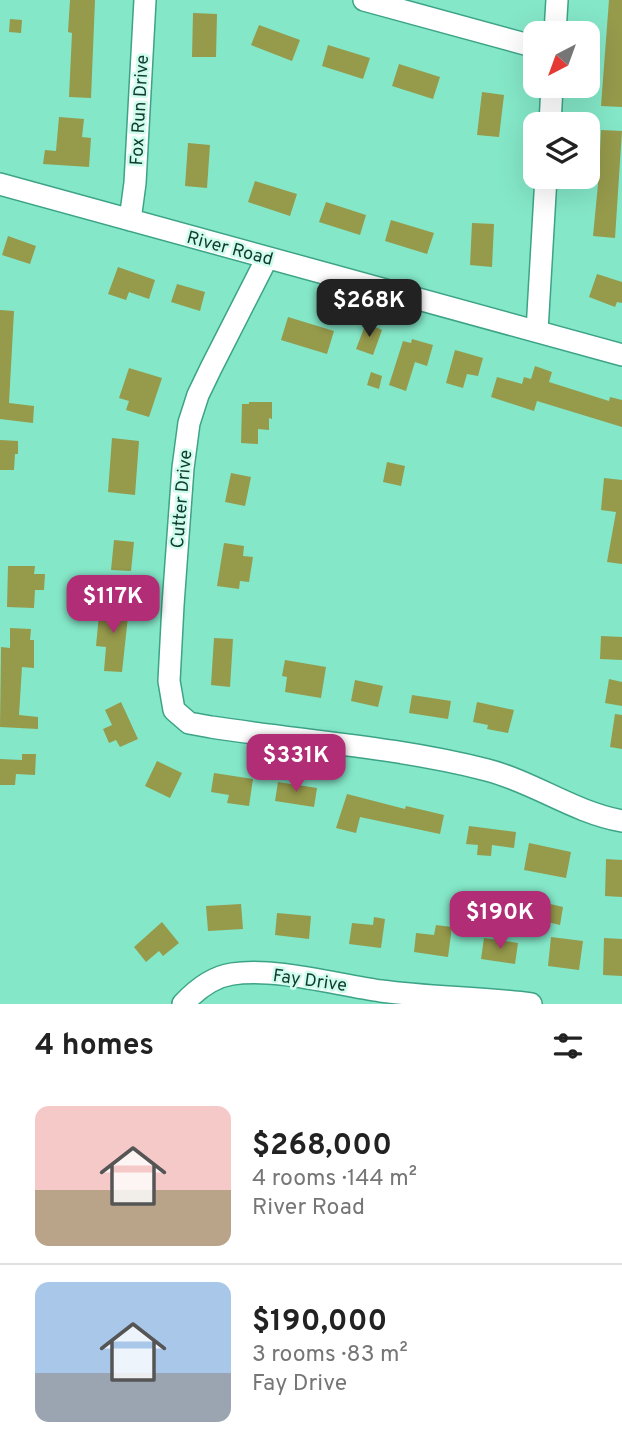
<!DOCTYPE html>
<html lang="en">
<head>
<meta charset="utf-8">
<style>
	:root { --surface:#fff; --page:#f6f6f6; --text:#222; --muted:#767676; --line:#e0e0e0; --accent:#b12d75 }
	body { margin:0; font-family:Overpass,sans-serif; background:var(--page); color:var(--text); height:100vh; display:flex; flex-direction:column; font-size:26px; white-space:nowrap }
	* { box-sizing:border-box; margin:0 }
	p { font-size:23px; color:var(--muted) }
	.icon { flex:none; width:38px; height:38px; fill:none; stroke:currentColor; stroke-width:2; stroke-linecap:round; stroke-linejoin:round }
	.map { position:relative; height:1004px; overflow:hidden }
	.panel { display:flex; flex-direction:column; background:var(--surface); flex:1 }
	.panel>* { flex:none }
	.needle { width:46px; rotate:221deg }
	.controls { position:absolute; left:523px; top:21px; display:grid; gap:14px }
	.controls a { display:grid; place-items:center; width:77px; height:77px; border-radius:14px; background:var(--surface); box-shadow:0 7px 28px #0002; font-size:35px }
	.price { position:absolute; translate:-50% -60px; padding:0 16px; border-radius:14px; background:var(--accent); color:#fff; font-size:23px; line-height:46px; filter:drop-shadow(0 2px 4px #0008) }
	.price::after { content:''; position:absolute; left:50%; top:42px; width:21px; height:16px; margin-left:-10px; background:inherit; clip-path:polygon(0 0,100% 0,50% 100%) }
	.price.on { background:#222; color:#fff }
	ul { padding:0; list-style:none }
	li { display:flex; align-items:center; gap:21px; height:175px; padding:0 35px }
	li+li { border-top:2px solid var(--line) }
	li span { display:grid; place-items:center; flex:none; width:196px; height:140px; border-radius:14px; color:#555 }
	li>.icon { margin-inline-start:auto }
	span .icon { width:84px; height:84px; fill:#fffc; stroke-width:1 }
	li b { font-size:30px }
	h2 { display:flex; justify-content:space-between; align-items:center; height:84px; padding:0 35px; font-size:30px }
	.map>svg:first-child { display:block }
	.building { fill:#969a4b }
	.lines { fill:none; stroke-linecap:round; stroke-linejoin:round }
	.minor-casing { stroke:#3da387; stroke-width:24 }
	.minor { stroke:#fff; stroke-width:21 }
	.labels { text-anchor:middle; stroke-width:5; stroke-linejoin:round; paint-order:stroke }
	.street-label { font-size:18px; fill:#103b2f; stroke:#cffded }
</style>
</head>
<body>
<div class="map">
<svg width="622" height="1004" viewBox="0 0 622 1004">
	<rect width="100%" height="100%" fill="#84e7c8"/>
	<!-- building -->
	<path class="building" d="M70,0H95L91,98L69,97L72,33L68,32Z
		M609,0H622V107L601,106Z
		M193,13L217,14L216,57H192Z
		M10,19L22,20L21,33L9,32Z
		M259,25L300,40L292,61L251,45Z
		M328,45L370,58L363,79L322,66Z
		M399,64L440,77L433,99L392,86Z
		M482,92L504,95L499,137L477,135Z
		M59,117L84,119L82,137L91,138L89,167L43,164L45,150L56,151Z
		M601,130L622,131L615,238L593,236L599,174Z
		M188,143L210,145L207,188L185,186Z
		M255,181L297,194L290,216L248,202Z
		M326,202L366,215L360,235L319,222Z
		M391,220L434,233L427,254L385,241Z
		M472,223L494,224L492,267L470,265Z
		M8,236L36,246L30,264L2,255Z
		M118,267L155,280L149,299L129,292L126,300L108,294Z
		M597,274L622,282V303L617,302L615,307L589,297Z
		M177,284L205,292L200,311L171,302Z
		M0,310L14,311L9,403L34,406L33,423L0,419Z
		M288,317L334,331L327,354L281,340Z
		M366,323L382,330L373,355L356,349Z
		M412,339L433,345L427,366L415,362L406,391L389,385L403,341L411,343Z
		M455,350L483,358L478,376L467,374L463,388L446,383Z
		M535,366L552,372L549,382L609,401L610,397L622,400V427L537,401L534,411L491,397L497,377L522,384L524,377L531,379Z
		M129,368L162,378L149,417L126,410L129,401L119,398Z
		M371,372L382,376L379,389L367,385Z
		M249,402H272V419L269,418V430L258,429V444L241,443L242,404H249Z
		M112,438L139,441L135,495L108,492Z
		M0,440L18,441V454H15L14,470H0Z
		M387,462L405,466L401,486L383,482Z
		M231,473L251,477L245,506L225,502Z
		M604,478L622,480V564L607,562L616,512L601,510Z
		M114,540L134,542L131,571L111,570Z
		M224,543L244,546L243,556L253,557L249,582L240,581L239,589L217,586Z
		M8,566H35L34,574H45L44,590H35L34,608L7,607Z
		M100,604L129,607L122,672L104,671L106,647L96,646Z
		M10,628L31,629L30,640H34V668L22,667L19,715L38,717V729L0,727L1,647L10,648Z
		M601,636L622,637V660L600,659Z
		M214,638L233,639L230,687L211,685Z
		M285,660L326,667L321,698L285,692L287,677L282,676Z
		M609,679L622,682V706L605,703Z
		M355,680L383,686L378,707L351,701Z
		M412,695L451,701L448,719L409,713Z
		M121,702L138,739L120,747L116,740L109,743L103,729L112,725L105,710Z
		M477,702L514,710L508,733L487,729L488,725L473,722Z
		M615,714L622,715V749L610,747Z
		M22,754H36L35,775L16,774L15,785H0V759L22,760Z
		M157,761L182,773L170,798L145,786Z
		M214,773L253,779L249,806L227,803L229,795L211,792Z
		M278,782L317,788L314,807L275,801Z
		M347,794L405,809L406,806L444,815L440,834L360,817L356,833L336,828Z
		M469,826L516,832L514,848L492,845L491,856L477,855L478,845L466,844Z
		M529,843L571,852L566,878L524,870Z
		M606,859L622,860V897L605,896Z
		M546,903L563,907L560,925L543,921Z
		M241,904L243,929L208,931L206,906Z
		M277,913L311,916L309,939L275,935Z
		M374,917L385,919L381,948L349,944L352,923L373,925Z
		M162,922L179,943L163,956L159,951L146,962L134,947Z
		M436,925L452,927L448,957L414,952L416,933L434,935Z
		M551,937L583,941L579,970L548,966Z
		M484,938L518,943L515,964L481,959Z
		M604,938L622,939V976L603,975Z"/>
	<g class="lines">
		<defs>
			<path id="minor" d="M364,0L536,47
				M555,33L557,0
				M550,124L552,86
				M0,184L622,355
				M130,220L135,183L145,0
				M267,258L211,368L198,395L189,423L183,468L173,605L169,681L174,710L189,723L211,727C303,741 397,747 487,770C534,782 573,812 622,821
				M537,331L546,177
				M183,1004C196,990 212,977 232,974C275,967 337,985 381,991C431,998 481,997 531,1004"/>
		</defs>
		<!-- minor casing -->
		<use href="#minor" class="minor-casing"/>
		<!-- minor -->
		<use href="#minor" class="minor"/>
	</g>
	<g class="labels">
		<!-- street labels -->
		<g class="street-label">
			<text transform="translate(139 110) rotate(-87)" y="6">Fox Run Drive</text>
			<text transform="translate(230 248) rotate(15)" y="6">River Road</text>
			<text transform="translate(181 499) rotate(-85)" y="6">Cutter Drive</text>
			<text transform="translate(310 980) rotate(8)" y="6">Fay Drive</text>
		</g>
	</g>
</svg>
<div class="controls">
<a><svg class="needle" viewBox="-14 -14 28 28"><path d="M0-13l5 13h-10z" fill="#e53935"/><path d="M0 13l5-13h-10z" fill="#767676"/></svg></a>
<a><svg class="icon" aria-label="layers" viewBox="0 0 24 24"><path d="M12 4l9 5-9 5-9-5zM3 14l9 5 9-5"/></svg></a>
</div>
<b class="price on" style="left:369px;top:339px">$268K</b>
<b class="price" style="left:113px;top:635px">$117K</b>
<b class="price" style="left:296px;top:794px">$331K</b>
<b class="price" style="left:500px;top:951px">$190K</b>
</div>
<section class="panel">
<h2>4 homes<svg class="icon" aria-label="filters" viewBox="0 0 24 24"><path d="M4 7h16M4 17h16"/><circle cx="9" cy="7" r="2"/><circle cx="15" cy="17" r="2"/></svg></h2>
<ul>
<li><span style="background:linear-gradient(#f6c9c9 60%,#b9a48a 0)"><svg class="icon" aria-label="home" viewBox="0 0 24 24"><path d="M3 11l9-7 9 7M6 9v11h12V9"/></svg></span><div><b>$268,000</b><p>4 rooms · 144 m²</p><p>River Road</p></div></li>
<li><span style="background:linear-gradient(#a9c7e8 65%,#9aa5b1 0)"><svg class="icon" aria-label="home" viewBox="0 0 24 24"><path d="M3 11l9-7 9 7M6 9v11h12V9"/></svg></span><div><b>$190,000</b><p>3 rooms · 83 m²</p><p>Fay Drive</p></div></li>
</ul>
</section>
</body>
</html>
